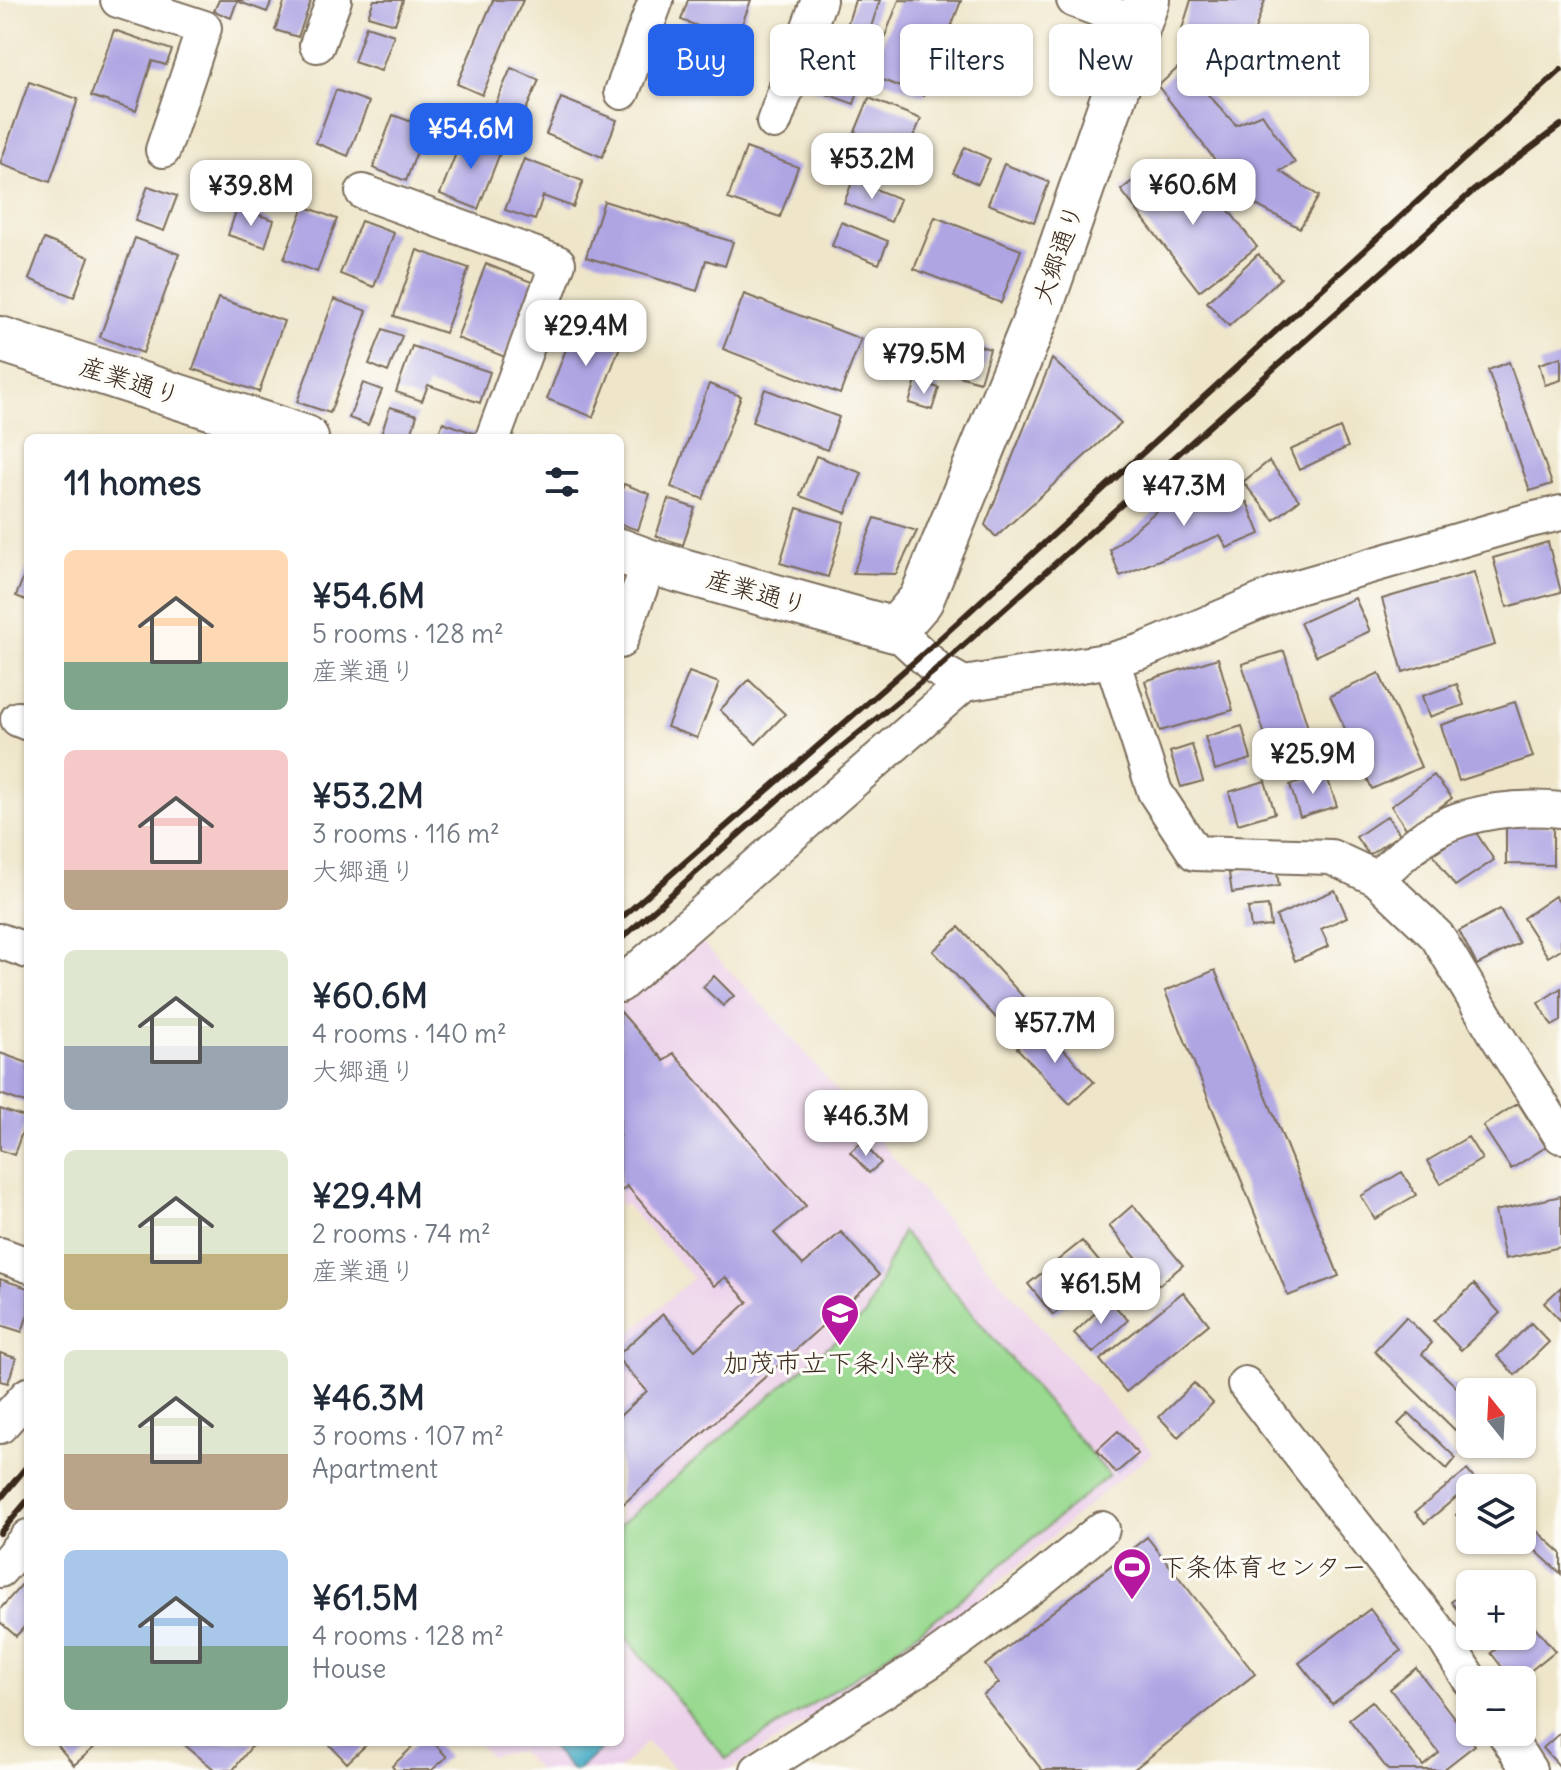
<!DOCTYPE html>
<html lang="en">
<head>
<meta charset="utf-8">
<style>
	:root { --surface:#fff; --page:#f2f2f3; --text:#1f2937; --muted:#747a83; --accent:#2563eb }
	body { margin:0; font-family:Delius,"Klee One",sans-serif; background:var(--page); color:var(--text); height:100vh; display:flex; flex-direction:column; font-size:30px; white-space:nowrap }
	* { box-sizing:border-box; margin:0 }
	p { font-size:26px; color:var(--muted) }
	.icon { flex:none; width:44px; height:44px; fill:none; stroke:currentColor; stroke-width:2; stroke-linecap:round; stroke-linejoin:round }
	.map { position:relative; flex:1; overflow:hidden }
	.side { position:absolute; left:24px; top:434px; width:600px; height:1312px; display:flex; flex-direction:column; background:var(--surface); border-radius:12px; box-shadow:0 2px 6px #0004 }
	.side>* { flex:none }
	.guide { position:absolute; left:648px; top:24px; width:760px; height:72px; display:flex; gap:16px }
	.needle { width:52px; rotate:342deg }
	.tools { position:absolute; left:1456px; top:1378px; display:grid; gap:16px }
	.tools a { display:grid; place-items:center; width:80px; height:80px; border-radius:12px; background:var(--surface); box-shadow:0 2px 6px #0004; font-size:40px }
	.price { position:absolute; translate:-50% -68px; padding:0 18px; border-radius:16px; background:#fff; color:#222; font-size:26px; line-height:52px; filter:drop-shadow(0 2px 4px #0008) }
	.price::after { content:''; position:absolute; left:50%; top:48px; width:24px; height:18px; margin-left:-12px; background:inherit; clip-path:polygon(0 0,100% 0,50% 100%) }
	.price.active { background:var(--accent); color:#fff }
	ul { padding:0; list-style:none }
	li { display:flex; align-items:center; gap:24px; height:200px; padding:0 40px }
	li span { display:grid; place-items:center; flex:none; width:224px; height:160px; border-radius:12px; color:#555 }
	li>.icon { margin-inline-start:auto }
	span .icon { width:96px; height:96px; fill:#fffc; stroke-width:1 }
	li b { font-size:34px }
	h2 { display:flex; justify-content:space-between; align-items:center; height:96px; padding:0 40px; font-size:34px }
	.tag { padding:0 28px; border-radius:12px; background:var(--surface); box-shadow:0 2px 6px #0004; font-size:28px; line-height:72px }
	.tag.active { background:var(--accent); color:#fff }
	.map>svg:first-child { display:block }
	.built { fill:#ecd1ea }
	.green { fill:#99d990; stroke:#6a8257; stroke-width:2 }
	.water { fill:#45aac4; stroke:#406a71; stroke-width:2 }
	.building { fill:#afa5e3 }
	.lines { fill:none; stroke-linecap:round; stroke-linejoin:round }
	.street-casing { stroke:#7a6c5a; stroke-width:38 }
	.secondary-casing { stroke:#7a6c5a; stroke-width:48 }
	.street { stroke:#fff; stroke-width:34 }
	.secondary { stroke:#fff; stroke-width:44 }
	.rail { stroke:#3b2a1e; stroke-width:6 }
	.labels { text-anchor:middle; stroke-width:6; stroke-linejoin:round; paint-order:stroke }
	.street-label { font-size:26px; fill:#3b2a1e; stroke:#fdfcf7 }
	.poi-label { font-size:26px; fill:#3b2a1e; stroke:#fdfcf7 }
</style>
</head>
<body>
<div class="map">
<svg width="1561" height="1770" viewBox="0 0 1561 1770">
	<rect width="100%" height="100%" fill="#fdfcf7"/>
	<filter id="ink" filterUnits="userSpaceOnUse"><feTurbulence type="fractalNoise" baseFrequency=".0125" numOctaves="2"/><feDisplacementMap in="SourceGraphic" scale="16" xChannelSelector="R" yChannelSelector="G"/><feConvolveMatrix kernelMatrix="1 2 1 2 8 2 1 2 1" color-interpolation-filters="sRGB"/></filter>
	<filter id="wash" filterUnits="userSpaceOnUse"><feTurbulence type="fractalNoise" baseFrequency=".006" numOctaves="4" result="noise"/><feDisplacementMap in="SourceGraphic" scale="32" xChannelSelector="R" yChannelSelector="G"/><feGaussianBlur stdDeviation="1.8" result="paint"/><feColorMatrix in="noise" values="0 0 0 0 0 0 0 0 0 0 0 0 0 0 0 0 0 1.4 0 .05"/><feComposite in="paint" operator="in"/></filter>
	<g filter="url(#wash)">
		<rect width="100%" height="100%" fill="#efe6ca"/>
		<!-- built -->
		<path class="built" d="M693,933L778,1021L954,1229L1153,1453L1114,1483L961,1615L888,1670L730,1770H676L646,1742L619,1770H539L519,1751L490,1756L476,1742H620V1342L693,1278L625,1203L620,1206V996Z"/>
		<!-- green -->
		<path class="green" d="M902,1231L1109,1475L951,1607L881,1660L726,1759L620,1630V1525L866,1314Z"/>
		<!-- water -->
		<path class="water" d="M546,1742H609L578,1770H572Z"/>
		<g id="blocks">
			<!-- building -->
			<path class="building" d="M219,0H272L267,12L237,1L231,18L214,11Z
				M285,0L311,1L298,37L275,30Z
				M374,0H403L395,24L368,16Z
				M493,0H523L482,95L457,84Z
				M688,0H751L736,40L681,20Z
				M855,0H880L866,42L844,35Z
				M899,0L961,1L924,96L870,75Z
				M1191,0H1265L1248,51L1182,29Z
				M366,26L394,35L381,71L354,62Z
				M114,30L172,50L166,65L152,61L136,111L91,96Z
				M1181,65L1236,125L1262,114L1295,163L1280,171L1319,196L1300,228L1246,200L1158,86Z
				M511,68L539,80L522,119L494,107Z
				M812,72L859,89L854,104L807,87Z
				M29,82L78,99L50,182L0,164Z
				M336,90L369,102L348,156L316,143Z
				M561,98L617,120L602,157L546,134Z
				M869,98L921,119L901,165L850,144Z
				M393,115L426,127L406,181L373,168Z
				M464,133L502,148L478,209L440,194Z
				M965,147L990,159L978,184L953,173Z
				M746,148L798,167L780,217L728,199Z
				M524,159L583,181L573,207L543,196L535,220L505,210Z
				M1004,164L1049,182L1034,222L988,204Z
				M249,169L285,181L276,208L239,195Z
				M1197,169L1257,247L1199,291L1121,190L1139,176L1157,200Z
				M853,180L900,199L891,222L844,203Z
				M148,186L177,196L164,231L135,221Z
				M604,201L733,242L725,266L706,260L697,291L586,257Z
				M304,206L337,219L317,272L284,259Z
				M237,208L274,220L265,247L228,235Z
				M935,217L1021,250L1001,303L914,269Z
				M361,221L394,233L374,287L340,274Z
				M841,222L888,241L879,264L832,246Z
				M135,238L179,254L143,353L100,337Z
				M44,239L89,257L74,297L29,279Z
				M417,250L469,268L445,333L394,316Z
				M1258,254L1281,278L1229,326L1207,302Z
				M486,264L534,283L505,357L457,338Z
				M744,294L861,339L840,394L723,349Z
				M218,298L284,321L259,392L193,369Z
				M334,299L367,311L330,413L297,402Z
				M578,318L624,336L593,417L547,399Z
				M383,329L402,336L388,372L369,364Z
				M937,334L990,349L980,382L927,367Z
				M412,346L490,372L480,403L428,385L422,401L396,392Z
				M1561,357V380L1545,385L1539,364Z
				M1052,359L1121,423L996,537L985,525Z
				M1509,362L1552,484L1530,491L1488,370Z
				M916,381L939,388L932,410L909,403Z
				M363,383L382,390L368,425L349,418Z
				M709,384L741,396L703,499L671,487Z
				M765,389L839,417L827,450L752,422Z
				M390,407L417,415L410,438H380Z
				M443,422L479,435L478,438H437Z
				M1340,428L1348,447L1299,470L1290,450Z
				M816,456L862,473L846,513L800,496Z
				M1269,461L1299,500L1274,520L1243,482Z
				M1209,480L1220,507L1247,502L1260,534L1227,548L1220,535L1120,576L1110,550L1185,487Z
				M624,484L650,494L638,530L620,524V495Z
				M668,499L695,508L683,545L656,536Z
				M797,508L844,522L828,577L780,563Z
				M875,518L917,531L896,574L853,573Z
				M1548,542L1561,592L1507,607L1493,558Z
				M28,566V601L16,596Z
				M1474,572L1495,645L1403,672L1382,599Z
				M1355,598L1370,631L1316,656L1300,623Z
				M1284,651L1314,747L1273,760L1242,664Z
				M1218,658L1233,710L1160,731L1145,681Z
				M689,672L719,683L697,738L667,727Z
				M1379,673L1421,767L1372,789L1330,696Z
				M749,680L785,714L756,744L720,710Z
				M1457,684L1464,705L1429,717L1422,696Z
				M1515,702L1533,757L1459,781L1441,725Z
				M1242,726L1251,759L1215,770L1205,737Z
				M1192,745L1203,781L1181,787L1170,752Z
				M1326,774L1337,806L1300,817L1290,785Z
				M1434,775L1452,798L1408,831L1391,806Z
				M1265,781L1275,813L1238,824L1229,792Z
				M1387,816L1400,834L1369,855L1356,837Z
				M1506,825L1553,826V865L1506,864Z
				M1473,828L1494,860L1455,886L1433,854Z
				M1276,866L1279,886L1232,893L1229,873Z
				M1335,890L1347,917L1321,929L1329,946L1295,961L1276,916Z
				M1555,896L1561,905V949L1548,957L1523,918Z
				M1268,906L1271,926L1251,928L1248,908Z
				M1500,909L1519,943L1477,965L1459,931Z
				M959,927L1027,1001L1002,1024L933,951Z
				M1215,970L1339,1276L1288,1296L1165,991Z
				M714,976L734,996L723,1006L703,987Z
				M1561,988V1021L1552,1026L1538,1003Z
				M620,1011L664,1061L673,1053L806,1206L774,1233L803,1265L841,1232L879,1275L620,1507V1416L647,1391L620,1361V1353L663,1314L695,1350L748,1302L725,1277L714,1286L627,1186L620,1192Z
				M1041,1025L1094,1082L1070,1104L1017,1048Z
				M0,1053L28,1063V1104L0,1094Z
				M1518,1103L1546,1147L1511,1169L1483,1126Z
				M0,1109L27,1118L14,1155L0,1150Z
				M1468,1137L1482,1159L1441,1184L1427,1161Z
				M862,1142L881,1163L869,1173L850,1152Z
				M1402,1172L1416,1195L1375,1219L1361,1196Z
				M1561,1196V1247L1505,1259L1495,1211Z
				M1133,1205L1183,1265L1159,1285L1109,1226Z
				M1082,1241L1107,1271L1053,1315L1028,1284Z
				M0,1279L28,1288V1314L22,1332L0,1325Z
				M1474,1284L1500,1313L1461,1350L1434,1321Z
				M1561,1287V1321L1544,1303Z
				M1183,1292L1209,1324L1126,1392L1100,1360Z
				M1109,1300L1128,1320L1093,1353L1074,1333Z
				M1406,1317L1432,1343L1422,1354L1470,1400V1415L1455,1430L1374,1351Z
				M1531,1323L1549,1342L1515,1375L1497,1356Z
				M0,1353L16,1358L8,1383L0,1381Z
				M1194,1383L1213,1403L1178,1437L1159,1417Z
				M1409,1413L1456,1458L1447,1469L1398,1424Z
				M1118,1431L1138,1454L1116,1473L1097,1450Z
				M1467,1470L1476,1481L1425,1523L1415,1512Z
				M1470,1504V1532L1456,1515Z
				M1526,1521L1561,1553V1574L1522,1538V1525Z
				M1147,1537L1255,1674L1133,1770H1042L983,1695L999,1683L985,1665Z
				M24,1582L28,1585V1623L16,1636L0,1622V1609Z
				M1470,1587V1626L1451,1602Z
				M1370,1609L1401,1651L1332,1704L1299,1663Z
				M1531,1622L1555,1651L1519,1680H1512L1491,1653L1513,1636H1522V1629Z
				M1416,1668L1475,1745L1443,1770H1388L1349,1719L1372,1701L1423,1766L1439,1753L1390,1689Z
				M1561,1732V1768L1543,1748Z
				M63,1742H94L97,1745L74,1765L58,1746Z
				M181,1742H255L233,1770H215Z
				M327,1742H363L366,1745L347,1763Z
				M418,1742H433L447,1757L432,1770H395L392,1766Z"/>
		</g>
	</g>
	<g filter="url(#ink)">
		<use href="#blocks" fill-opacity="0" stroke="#7a6c5a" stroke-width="2"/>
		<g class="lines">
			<defs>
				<path id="street" d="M118,0L204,28L163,150
					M1074,0L1138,24
					M317,45L334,0
					M622,92L656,0
					M774,122L819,0
					M363,192L558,263L493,438
					M895,630L937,669L964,684L1112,660L1142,651L1287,590L1526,521L1561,513
					M620,641L650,562
					M1112,660L1155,792L1195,853L1331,857L1376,878L1437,936L1497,1036L1561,1136
					M18,719L28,723
					M1376,878C1395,863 1413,843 1434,831C1471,810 1520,806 1561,810
					M0,941L28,951
					M620,985L964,684
					M0,1255L28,1265
					M1245,1384L1445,1640L1470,1680
					M0,1426L28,1395
					M0,1570L28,1537
					M1504,1732L1529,1770
					M758,1770L930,1661L1030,1588L1102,1529"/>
				<path id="secondary" d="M0,339L306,438
					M620,551L650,562L895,630L921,600L1039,311L1147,0"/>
			</defs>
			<!-- street casing -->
			<use href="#street" class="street-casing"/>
			<!-- secondary casing -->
			<use href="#secondary" class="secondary-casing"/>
			<!-- street -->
			<use href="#street" class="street"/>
			<!-- secondary -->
			<use href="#secondary" class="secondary"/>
			<!-- rail -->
			<path class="rail" d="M620,919L922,655L1561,70
				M620,940L783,795L937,669L1473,191L1561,125
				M0,1499L28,1465
				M0,1533L28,1500"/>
		</g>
	</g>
	<!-- icons -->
	<defs>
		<symbol id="school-pin" viewBox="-11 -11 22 30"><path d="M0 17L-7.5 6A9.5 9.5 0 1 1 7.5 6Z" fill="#b5179e" stroke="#fdfcf7"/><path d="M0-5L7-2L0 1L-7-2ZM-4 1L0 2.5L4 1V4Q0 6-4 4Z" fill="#fff"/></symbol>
		<symbol id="stadium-pin" viewBox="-11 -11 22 30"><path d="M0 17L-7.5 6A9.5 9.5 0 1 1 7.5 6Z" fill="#b5179e" stroke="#fdfcf7"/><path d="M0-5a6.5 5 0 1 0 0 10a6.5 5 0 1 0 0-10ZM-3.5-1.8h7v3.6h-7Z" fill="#fff"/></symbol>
	</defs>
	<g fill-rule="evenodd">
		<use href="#school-pin" x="818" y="1291" width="44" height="60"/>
		<use href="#stadium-pin" x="1110" y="1545" width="44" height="60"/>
	</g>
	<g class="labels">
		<!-- street labels -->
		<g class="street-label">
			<text transform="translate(1058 254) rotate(-71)" y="9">大郷通り</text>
			<text transform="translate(130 381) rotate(18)" y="9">産業通り</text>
			<text transform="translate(757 592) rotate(16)" y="9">産業通り</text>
		</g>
		<!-- poi labels -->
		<g class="poi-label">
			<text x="840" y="1372">加茂市立下条小学校</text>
			<text x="1160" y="1576" text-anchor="start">下条体育センター</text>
		</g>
	</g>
</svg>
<div class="tools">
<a><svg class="needle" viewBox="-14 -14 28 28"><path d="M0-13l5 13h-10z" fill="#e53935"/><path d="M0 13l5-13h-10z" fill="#747a83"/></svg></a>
<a><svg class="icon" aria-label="layers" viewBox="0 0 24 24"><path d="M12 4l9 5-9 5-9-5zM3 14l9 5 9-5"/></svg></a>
<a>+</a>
<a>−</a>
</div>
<b class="price active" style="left:471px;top:171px">¥54.6M</b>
<b class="price" style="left:872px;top:201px">¥53.2M</b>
<b class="price" style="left:1193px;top:227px">¥60.6M</b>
<b class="price" style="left:251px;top:228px">¥39.8M</b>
<b class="price" style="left:586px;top:368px">¥29.4M</b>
<b class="price" style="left:924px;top:396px">¥79.5M</b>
<b class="price" style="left:1184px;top:528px">¥47.3M</b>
<b class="price" style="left:1313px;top:796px">¥25.9M</b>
<b class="price" style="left:1055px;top:1065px">¥57.7M</b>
<b class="price" style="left:866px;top:1158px">¥46.3M</b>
<b class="price" style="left:1101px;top:1326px">¥61.5M</b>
<div class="guide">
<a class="tag active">Buy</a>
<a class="tag">Rent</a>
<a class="tag">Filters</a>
<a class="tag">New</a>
<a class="tag">Apartment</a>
</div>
<section class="side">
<h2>11 homes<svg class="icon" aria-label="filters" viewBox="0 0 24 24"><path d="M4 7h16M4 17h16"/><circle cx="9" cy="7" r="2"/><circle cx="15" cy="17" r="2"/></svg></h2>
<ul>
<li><span style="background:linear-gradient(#ffd9b3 70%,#7fa58c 0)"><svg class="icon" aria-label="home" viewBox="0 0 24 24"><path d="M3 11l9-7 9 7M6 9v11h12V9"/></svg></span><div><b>¥54.6M</b><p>5 rooms · 128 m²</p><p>産業通り</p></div></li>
<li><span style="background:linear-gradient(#f6c9c9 75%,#b9a48a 0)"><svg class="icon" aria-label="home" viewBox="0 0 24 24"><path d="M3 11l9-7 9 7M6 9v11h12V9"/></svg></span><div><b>¥53.2M</b><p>3 rooms · 116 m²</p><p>大郷通り</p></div></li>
<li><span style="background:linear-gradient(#dfe7d0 60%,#9aa5b1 0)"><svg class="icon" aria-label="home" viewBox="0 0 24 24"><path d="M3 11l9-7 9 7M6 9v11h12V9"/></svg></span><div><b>¥60.6M</b><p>4 rooms · 140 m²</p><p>大郷通り</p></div></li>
<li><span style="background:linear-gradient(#dfe7d0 65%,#c2b280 0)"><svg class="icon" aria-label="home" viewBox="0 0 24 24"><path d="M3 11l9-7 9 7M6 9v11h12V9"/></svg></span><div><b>¥29.4M</b><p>2 rooms · 74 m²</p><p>産業通り</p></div></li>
<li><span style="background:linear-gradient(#dfe7d0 65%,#b9a48a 0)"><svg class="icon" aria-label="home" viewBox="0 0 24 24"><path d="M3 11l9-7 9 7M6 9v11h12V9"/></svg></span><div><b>¥46.3M</b><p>3 rooms · 107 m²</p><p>Apartment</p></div></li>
<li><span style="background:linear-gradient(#a9c7e8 60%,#7fa58c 0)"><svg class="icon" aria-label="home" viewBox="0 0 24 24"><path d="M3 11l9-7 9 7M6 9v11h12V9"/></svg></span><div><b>¥61.5M</b><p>4 rooms · 128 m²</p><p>House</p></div></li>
</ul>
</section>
</div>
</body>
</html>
